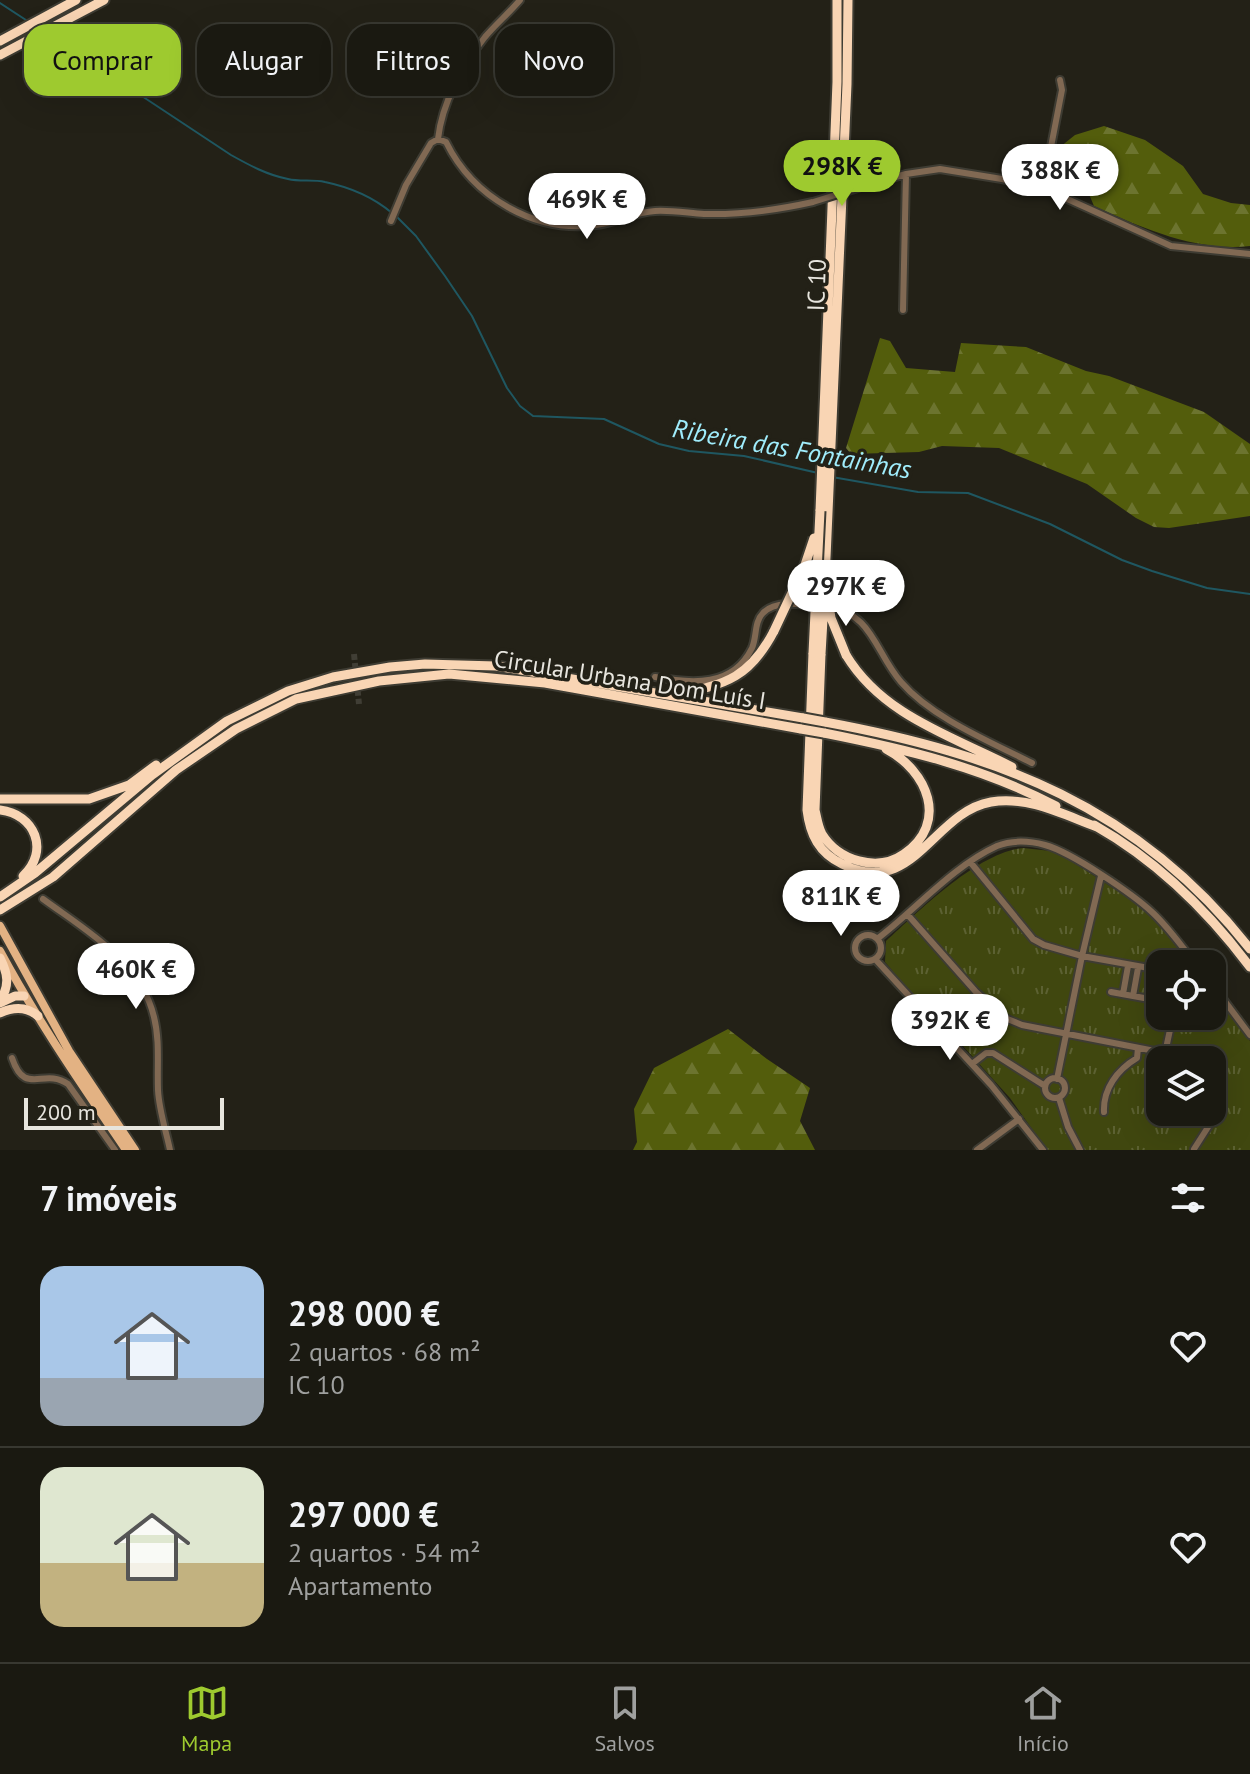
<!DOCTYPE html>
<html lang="pt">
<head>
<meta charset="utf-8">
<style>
	:root { --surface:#1a1911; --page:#23221a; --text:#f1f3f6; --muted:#9fa09f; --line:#383831; --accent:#9eca2f }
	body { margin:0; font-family:"PT Sans",sans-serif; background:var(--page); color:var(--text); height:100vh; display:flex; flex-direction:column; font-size:30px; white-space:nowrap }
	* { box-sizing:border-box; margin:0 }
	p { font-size:26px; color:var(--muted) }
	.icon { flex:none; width:44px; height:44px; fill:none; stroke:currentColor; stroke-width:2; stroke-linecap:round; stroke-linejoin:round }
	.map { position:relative; height:1150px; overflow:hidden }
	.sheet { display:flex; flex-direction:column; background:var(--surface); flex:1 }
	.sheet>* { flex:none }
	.top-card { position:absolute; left:24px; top:24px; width:800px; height:72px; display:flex; gap:16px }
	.controls { position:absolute; left:1146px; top:950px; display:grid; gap:16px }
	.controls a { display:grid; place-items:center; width:80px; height:80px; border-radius:16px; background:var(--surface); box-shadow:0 8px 32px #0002,0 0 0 2px var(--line); font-size:40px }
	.scale { position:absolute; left:24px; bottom:20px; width:200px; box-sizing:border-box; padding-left:8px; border:4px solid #e7e5de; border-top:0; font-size:22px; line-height:28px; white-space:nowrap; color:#e7e5de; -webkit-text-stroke:6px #232117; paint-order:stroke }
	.price { position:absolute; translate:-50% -68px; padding:0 18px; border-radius:28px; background:#fff; color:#222; font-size:26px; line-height:52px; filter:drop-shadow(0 2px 4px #0008) }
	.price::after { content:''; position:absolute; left:50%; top:48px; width:24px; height:18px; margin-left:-12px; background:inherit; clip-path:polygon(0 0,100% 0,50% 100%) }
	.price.current { background:var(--accent); color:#111 }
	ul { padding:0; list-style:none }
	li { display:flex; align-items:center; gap:24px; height:200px; padding:0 40px }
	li+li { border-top:2px solid var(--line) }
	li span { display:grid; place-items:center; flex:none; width:224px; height:160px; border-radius:24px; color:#555 }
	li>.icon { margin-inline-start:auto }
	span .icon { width:96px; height:96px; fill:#fffc; stroke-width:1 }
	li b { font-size:34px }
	h2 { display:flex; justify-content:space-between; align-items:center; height:96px; padding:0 40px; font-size:34px }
	.chip { padding:0 28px; border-radius:24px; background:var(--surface); box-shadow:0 8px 32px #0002,0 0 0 2px var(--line); font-size:28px; line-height:72px }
	.chip.current { background:var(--accent); color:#111 }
	.dock { display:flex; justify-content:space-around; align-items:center; height:112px; border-top:2px solid var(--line); background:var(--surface); font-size:22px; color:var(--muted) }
	.dock a { display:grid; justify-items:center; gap:4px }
	.dock .current { color:var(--accent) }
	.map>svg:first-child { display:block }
	.grass { fill:url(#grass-tufts); fill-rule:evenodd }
	.forest { fill:url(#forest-firs) }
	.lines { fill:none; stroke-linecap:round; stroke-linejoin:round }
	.stream { stroke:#1f5761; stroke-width:2 }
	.minor-tunnel { stroke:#403e35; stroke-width:6; stroke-dasharray:6 3; stroke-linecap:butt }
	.minor-casing { stroke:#3e3c33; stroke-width:10 }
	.major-casing { stroke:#3e3c33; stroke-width:12 }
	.highway-casing { stroke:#3e3c33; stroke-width:13 }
	.minor { stroke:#816953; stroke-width:6 }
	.major { stroke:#e3b283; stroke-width:8 }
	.highway { stroke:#f9d5b4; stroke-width:9 }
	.minor-bridge-casing { stroke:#3e3c33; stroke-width:10; stroke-linecap:butt }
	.highway-bridge-casing { stroke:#3e3c33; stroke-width:13; stroke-linecap:butt }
	.minor-bridge { stroke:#816953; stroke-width:6 }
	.highway-bridge { stroke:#f9d5b4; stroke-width:9 }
	.labels { text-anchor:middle; stroke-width:7; stroke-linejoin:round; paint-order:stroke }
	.street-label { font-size:24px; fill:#e7e5de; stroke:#232117 }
	.water-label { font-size:26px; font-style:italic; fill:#a0edfc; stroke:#232117 }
</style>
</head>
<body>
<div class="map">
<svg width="1250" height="1150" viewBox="0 0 1250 1150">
	<defs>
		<pattern id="grass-tufts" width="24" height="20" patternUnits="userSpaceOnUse" patternTransform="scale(2)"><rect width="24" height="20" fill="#40470f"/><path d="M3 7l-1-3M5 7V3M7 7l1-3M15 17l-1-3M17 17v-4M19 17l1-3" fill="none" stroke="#5c6132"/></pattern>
		<pattern id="forest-firs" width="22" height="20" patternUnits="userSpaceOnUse" patternTransform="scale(2)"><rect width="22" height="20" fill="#535d0c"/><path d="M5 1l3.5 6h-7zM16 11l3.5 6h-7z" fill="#6c742f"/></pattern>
	</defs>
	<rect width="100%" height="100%" fill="#232117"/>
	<!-- grass -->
	<path class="grass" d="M1023,848L1051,851L1062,855L1147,910L1192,964H1160V1016H1212V987L1250,1041V1150H1047L1010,1098L943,1024C941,1005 930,1004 917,997C905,989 894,972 885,962L886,941C919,911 978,852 1023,848ZM1160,1060H1212V1112H1160Z"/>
	<!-- forest -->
	<path class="forest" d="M1104,126L1145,140L1183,166L1203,194L1231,203L1250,205V246C1196,252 1142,228 1094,206L1083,180L1056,162L1055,151L1075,135Z
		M880,338L890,341L906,368L955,372L961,343L1026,347L1086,371L1109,376L1204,412L1250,444V516L1169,528L1154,527L1136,518L1087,484L999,448L942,446L919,452L851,454L846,448Z
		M728,1029L767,1059L810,1088L800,1121L815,1150H633L637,1142L634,1109L654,1068Z"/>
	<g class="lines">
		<!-- stream -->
		<path class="stream" d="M0,3L29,22
			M48,34L231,155C249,165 267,175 288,179C300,182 313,179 325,182C349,187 373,197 392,213
			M397,217L416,236L445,276L472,316L507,388L520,406L533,416L604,419L659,444L689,451L744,456L818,473
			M832,477L918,492L968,493L1050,524L1122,560L1152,571L1207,588L1250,594"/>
		<!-- minor-tunnel -->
		<path class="minor-tunnel" d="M354,654L359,704"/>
		<defs>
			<path id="minor" d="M438,139C442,103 462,66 485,37C496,24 509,13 520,0
				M861,187L906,174L940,169L1002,179L1043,188L1171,246L1250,254
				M1043,188L1062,90L1060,80
				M391,221L406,185L431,143L438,139L446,142C473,197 534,233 596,225C616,223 634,212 655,211C671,210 688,213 704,214C741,215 777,210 813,202
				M903,310L906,174
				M827,607C872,612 875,652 901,682C932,718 991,742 1032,763
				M655,677C692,684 733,687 752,648C757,637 754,622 763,613C775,600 800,604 816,606
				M971,863L1033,939L1044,945L1082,956L1101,876
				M43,899C85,930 141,961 154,1017C160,1041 157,1065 158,1090C159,1110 166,1131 170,1150
				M907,914L976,992L1005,1018L1022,1025L1165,1053L1185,1060
				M855 948a13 13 0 1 1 26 0a13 13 0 1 1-26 0Z
				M877,939C915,910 953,866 997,846C1012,840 1030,841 1045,845C1071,852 1133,894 1153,913C1169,928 1182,947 1196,964
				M875,959L991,1085L1043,1150
				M1212,984L1250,1035
				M1111,992L1144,998
				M1123,994L1128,966
				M1133,996L1138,968
				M1165,1053L1173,1016
				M12,1058C25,1097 43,1067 68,1084L115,1150
				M972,1064L986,1053H993L1045,1086
				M1045 1088a10 10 0 1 1 20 0a10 10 0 1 1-20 0Z
				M1057,1079L1082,956L1160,970
				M1059,1098L1068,1127L1080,1150
				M1104,1112C1103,1089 1117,1070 1137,1058L1138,1048
				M1194,1149L1210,1124L1212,1099
				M977,1150L1019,1119"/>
			<path id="major" d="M0,926L69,1051L135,1150
				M0,951C37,1020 82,1085 126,1150"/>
			<path id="highway" d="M0,41L76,0
				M0,55L104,0
				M820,511L837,82V0
				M825,580L847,84L848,0
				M813,653L807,810C810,835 819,853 842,864C913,900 933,812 991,802C1029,796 1062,814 1097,827
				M821,654L815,810C817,818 818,827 822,834C838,860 877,873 904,854C949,823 928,771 886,749
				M846,655C883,716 952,736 1012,767
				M679,694C727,684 750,677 774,631
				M825,722C998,754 1138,806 1250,949
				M824,733C905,749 982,767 1056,806
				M0,799H89L129,785L156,765
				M0,810C35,814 50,851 23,876
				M1094,825C1156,860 1208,911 1250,967
				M0,897L35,873L152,775L227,721L288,691L333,677L390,667L425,664L496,666L803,718
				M0,910L53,877L176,770L236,729L296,699L379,681L449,674L545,683L801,729
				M0,958C8,974 10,985 0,1001
				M0,1003L15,996H24
				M0,1013C13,1007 26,1006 38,1016"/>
		</defs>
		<!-- minor casing -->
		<use href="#minor" class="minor-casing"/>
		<!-- major casing -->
		<use href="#major" class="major-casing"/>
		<!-- highway casing -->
		<use href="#highway" class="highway-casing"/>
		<!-- minor -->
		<use href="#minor" class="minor"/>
		<!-- major -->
		<use href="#major" class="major"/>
		<!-- highway -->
		<use href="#highway" class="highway"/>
		<defs>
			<path id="minor-bridge" d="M813,202L861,187"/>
			<path id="highway-bridge" d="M825,580L831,618L846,655
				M774,631L805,565L814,538
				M813,653L820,511
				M821,654L824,602
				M803,718L825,722
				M801,729L824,733"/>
		</defs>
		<!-- minor-bridge casing -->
		<use href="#minor-bridge" class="minor-bridge-casing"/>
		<!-- highway-bridge casing -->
		<use href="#highway-bridge" class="highway-bridge-casing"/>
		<!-- minor-bridge -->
		<use href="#minor-bridge" class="minor-bridge"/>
		<!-- highway-bridge -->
		<use href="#highway-bridge" class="highway-bridge"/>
	</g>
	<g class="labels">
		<!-- street labels -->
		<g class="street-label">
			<text transform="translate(817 285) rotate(-88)" y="8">IC 10</text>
			<text transform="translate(630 680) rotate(9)" y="8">Circular Urbana Dom Luís I</text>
		</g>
		<!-- water labels -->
		<g class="water-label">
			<text transform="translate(792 449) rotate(10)" y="9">Ribeira das Fontainhas</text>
		</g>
	</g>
</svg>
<div class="controls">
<a><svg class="icon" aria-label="locate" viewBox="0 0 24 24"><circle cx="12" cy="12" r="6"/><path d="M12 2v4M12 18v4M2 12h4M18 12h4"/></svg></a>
<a><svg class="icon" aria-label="layers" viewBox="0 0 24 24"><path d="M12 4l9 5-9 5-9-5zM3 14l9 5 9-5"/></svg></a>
</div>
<div class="scale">200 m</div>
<b class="price current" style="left:842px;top:208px">298K €</b>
<b class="price" style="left:1060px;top:212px">388K €</b>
<b class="price" style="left:587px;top:241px">469K €</b>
<b class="price" style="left:846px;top:628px">297K €</b>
<b class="price" style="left:841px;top:938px">811K €</b>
<b class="price" style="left:136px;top:1011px">460K €</b>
<b class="price" style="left:950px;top:1062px">392K €</b>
<div class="top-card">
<a class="chip current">Comprar</a>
<a class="chip">Alugar</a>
<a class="chip">Filtros</a>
<a class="chip">Novo</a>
</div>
</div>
<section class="sheet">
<h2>7 imóveis<svg class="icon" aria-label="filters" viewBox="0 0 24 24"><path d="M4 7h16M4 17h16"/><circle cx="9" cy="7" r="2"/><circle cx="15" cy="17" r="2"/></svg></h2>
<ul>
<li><span style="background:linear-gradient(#a9c7e8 70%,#9aa5b1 0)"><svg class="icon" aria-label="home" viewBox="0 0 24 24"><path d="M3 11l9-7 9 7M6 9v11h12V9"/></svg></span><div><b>298 000 €</b><p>2 quartos · 68 m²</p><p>IC 10</p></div><svg class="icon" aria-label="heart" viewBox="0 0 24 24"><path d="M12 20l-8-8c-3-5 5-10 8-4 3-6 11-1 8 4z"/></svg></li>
<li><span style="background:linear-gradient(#dfe7d0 60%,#c2b280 0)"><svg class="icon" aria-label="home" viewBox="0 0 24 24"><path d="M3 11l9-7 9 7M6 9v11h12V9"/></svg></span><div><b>297 000 €</b><p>2 quartos · 54 m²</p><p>Apartamento</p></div><svg class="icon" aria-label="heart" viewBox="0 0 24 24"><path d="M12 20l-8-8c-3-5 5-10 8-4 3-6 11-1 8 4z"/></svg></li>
</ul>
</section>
<nav class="dock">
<a class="current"><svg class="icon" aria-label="map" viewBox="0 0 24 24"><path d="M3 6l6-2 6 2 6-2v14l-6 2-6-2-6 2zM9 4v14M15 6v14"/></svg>Mapa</a>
<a><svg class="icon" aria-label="saved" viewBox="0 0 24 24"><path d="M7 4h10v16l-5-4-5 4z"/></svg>Salvos</a>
<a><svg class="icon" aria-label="home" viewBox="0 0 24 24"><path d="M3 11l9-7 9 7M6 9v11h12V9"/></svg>Início</a>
</nav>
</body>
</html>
